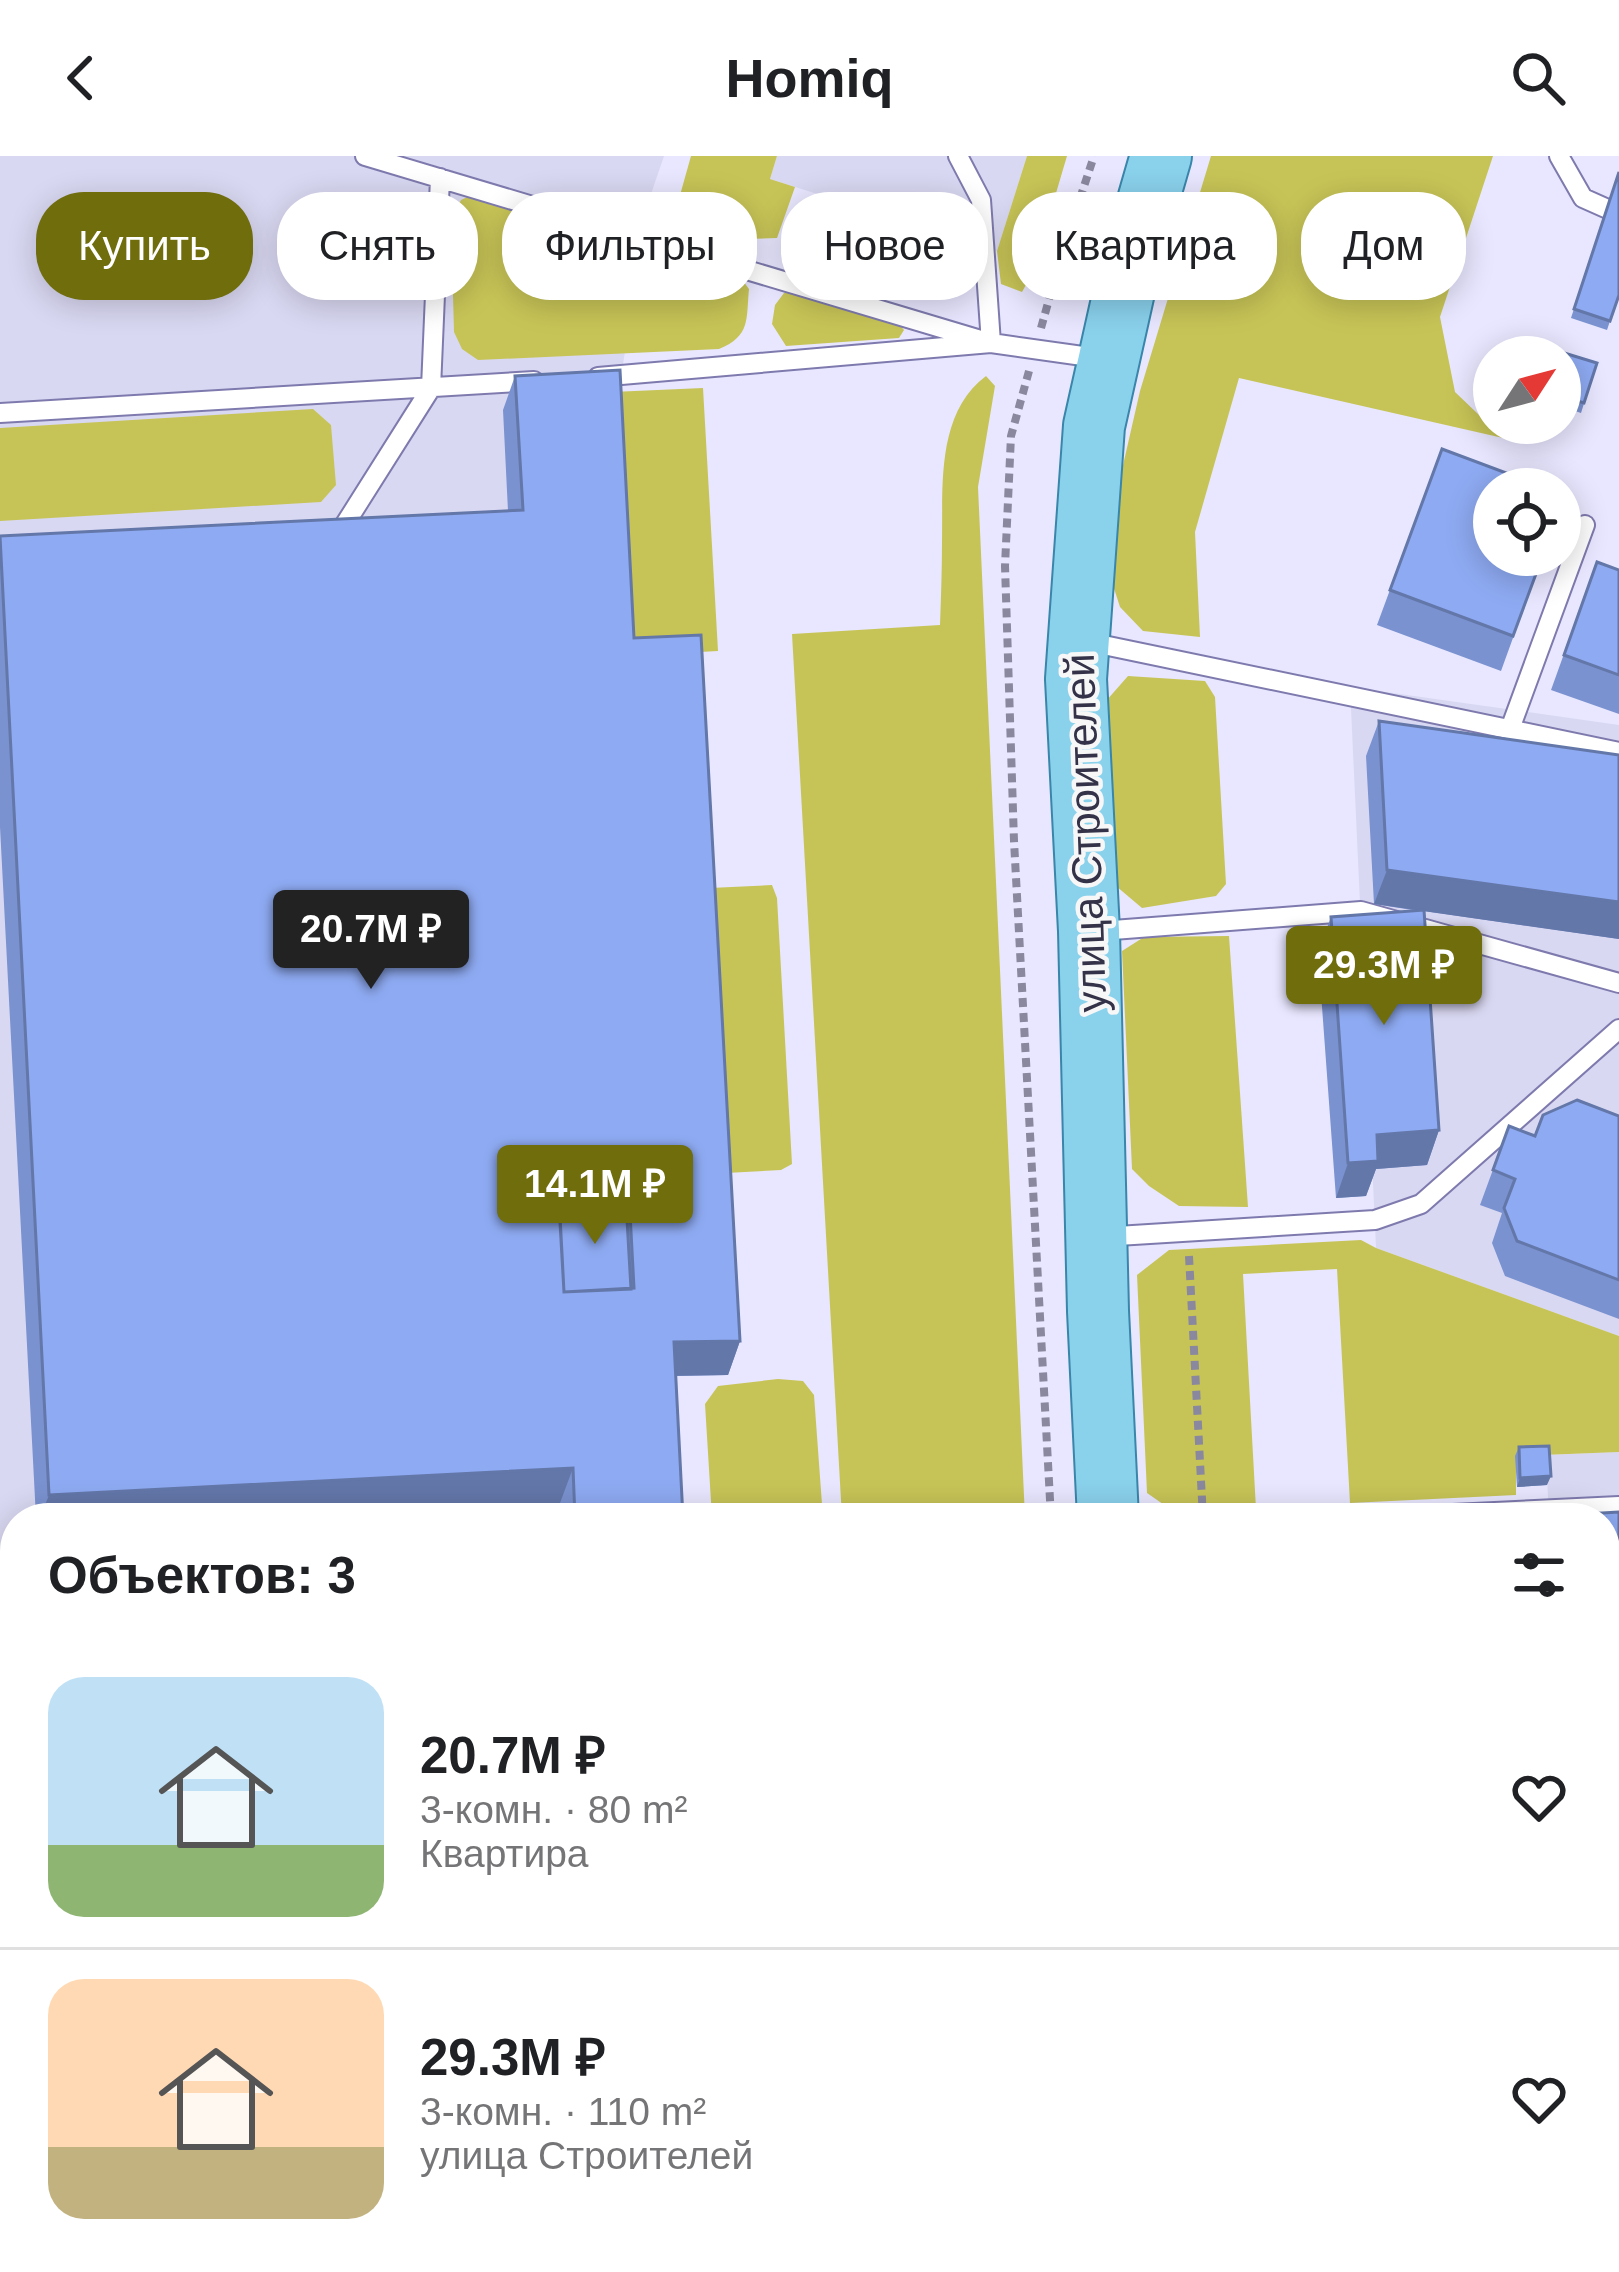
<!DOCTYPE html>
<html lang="ru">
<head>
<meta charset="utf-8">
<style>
	:root { --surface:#fff; --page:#f6f6f6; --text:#202124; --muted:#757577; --line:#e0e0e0; --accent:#706d0d }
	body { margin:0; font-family:Arial,sans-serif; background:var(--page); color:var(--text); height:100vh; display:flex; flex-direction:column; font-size:45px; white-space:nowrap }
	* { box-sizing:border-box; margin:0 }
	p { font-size:39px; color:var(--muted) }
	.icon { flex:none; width:66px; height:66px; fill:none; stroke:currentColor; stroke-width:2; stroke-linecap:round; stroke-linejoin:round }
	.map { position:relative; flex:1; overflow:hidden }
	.side { position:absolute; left:0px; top:1347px; width:1620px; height:771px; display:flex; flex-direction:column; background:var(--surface); border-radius:48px 48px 0 0; box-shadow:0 6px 30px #0003 }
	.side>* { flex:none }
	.top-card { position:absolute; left:36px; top:36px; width:1548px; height:108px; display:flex; gap:24px }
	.needle { width:78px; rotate:54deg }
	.buttons { position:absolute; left:1473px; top:180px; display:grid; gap:24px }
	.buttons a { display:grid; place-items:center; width:108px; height:108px; border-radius:50%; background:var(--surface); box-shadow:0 6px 30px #0003; font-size:60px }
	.price { position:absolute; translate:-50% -102px; padding:0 27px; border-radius:12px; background:var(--accent); color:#fff; font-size:39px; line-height:78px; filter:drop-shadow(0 3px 6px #0008) }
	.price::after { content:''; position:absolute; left:50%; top:72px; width:36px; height:27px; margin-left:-18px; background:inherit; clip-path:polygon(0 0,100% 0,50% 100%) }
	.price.selected { background:#222; color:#fff }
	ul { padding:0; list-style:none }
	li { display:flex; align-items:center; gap:36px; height:300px; padding:0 48px }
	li+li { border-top:3px solid var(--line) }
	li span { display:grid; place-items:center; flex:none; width:336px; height:240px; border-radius:36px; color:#555 }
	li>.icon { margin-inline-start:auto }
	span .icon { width:144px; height:144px; fill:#fffc; stroke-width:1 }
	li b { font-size:51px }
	h2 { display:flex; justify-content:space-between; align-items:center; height:144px; padding:0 48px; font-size:51px }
	.tag { padding:0 42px; border-radius:48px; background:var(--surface); box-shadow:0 6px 30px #0003; font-size:42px; line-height:108px }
	.tag.selected { background:var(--accent); color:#fff }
	header { display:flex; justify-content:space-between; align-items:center; height:156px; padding:0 48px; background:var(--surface); font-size:54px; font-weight:700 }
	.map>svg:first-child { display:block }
	.built { fill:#d9d8f2 }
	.green { fill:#c7c457 }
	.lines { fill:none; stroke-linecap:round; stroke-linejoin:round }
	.service-casing { stroke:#7e7aae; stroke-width:22 }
	.primary-casing { stroke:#3986aa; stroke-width:64 }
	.path { stroke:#8a889f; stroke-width:8; stroke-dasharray:9 6; stroke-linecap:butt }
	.service { stroke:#fff; stroke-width:18 }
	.primary { stroke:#8ad1ec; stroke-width:60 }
	.wall { fill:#7a92d0 }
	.shaded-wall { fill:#6377a9 }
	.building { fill:#8eaaf2; stroke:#6377a9; stroke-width:3; fill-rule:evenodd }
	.labels { text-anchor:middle; stroke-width:9; stroke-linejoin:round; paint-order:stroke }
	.street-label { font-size:42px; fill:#343248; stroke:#f7f7f7 }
</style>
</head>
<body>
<header><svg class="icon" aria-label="back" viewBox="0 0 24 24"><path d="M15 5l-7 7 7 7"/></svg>Homiq<svg class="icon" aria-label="search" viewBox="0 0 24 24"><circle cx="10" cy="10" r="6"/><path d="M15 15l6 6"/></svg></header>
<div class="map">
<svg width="1619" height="2116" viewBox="0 0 1619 2116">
	<rect width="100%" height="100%" fill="#e8e7ff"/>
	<!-- built -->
	<path class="built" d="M0,0H664L651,38L621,220L670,1362H15V2103H702V2116H0Z
		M777,0H1027L997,95L770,23Z
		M1350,531L1619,569V1180L1376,1092Z
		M1619,1296V1403L1605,1362H1549L1546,1299Z
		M1619,1892V2116H1315L1314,2103H1605V1893Z"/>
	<!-- green -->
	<path class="green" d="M691,0H777L770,23L795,31L777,82L709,84L675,57Z
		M1027,0H1067L1032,118L1022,136L1001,128L997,95Z
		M1211,0H1493L1440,161L1455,236L1503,282L1239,222L1195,376L1200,481L1143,475L1120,451L1110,420L1118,331L1140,235Z
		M476,37L737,117L749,133C746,163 751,180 719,193L478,204L462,193L454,176L451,65L461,44Z
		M838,60L955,95L971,115L966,133L949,141L820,101V77Z
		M798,135L898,167L904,174L899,182L786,190L772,168L775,149L784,137Z
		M986,220L995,230L978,331L1025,1362H842L792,478L940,469C941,441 942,413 942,385C943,331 936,257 986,220Z
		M703,232L718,495L628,500L612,236Z
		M313,253L331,269L336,329L321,346L0,365V272Z
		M1128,520L1205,525L1215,541L1226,728L1216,740L1142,752L1116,730L1106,545Z
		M772,729L777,742L792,1008L781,1014L726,1017L710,732Z
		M1229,780L1248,1051L1179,1050L1149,1030L1132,1013L1122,795L1144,781Z
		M1361,1084L1376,1092L1619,1180V1296L1516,1300V1339L1350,1347L1337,1113L1243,1118L1256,1353L1173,1355L1147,1337L1137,1119L1169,1094Z
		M778,1223L803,1225L814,1239L823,1362H712L705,1248L718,1230Z
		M721,2103H1067V2116H722Z
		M1191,2103H1314L1315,2116H1192Z"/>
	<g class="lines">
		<defs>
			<path id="service" d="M365,0L991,187L1104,203
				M958,0L981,44L991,187
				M1559,0L1583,42L1619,58
				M598,221L991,187
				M0,257L534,225
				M334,376H340L431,232L440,22
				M1089,486L1619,596
				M1510,573L1585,369
				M1100,775L1361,755L1619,827
				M1101,1081L1375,1064L1421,1048L1619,873
				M1368,1362L1619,1350
				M0,1560H15
				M0,1762L15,1782
				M1605,1872H1619
				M1605,1956L1619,1955
				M1605,2001L1619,2005
				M0,2064L15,2063
				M155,2103V2116"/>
			<path id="primary" d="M1108,1362L1098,1155L1089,775L1076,523L1094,270L1131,104L1161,0
				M1144,2103L1145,2116"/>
		</defs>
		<!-- service casing -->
		<use href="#service" class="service-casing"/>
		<!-- primary casing -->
		<use href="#primary" class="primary-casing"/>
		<!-- path -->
		<path class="path" d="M1041,172L1062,97L1094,0
			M1029,215L1011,280L1005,410L1014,685L1051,1362
			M1189,1100L1203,1362
			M1605,1600H1613L1619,1841
			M1091,2103L1092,2116"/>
		<!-- service -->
		<use href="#service" class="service"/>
		<!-- primary -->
		<use href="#primary" class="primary"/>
	</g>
	<!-- wall -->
	<path class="wall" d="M1619,16L1610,165L1607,174L1571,162Z
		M1560,201L1597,207L1581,257L1560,250Z
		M515,220L634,482L740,1185L728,1219L676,1220L683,1362H561L560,1347L265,1362H36L0,671V380L508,355L503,254Z
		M1442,293L1543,399L1501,515L1377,469Z
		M1597,406L1619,414V558L1551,534Z
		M1379,565L1619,599V783L1424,755L1439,974L1427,1009L1376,1013L1366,1040L1336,1042L1318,796L1331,761L1419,755L1374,748L1366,600Z
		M1619,960V1163L1505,1120L1492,1087L1502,1057L1480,1049L1509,970L1535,980Z
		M1519,1291L1547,1329L1517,1331L1515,1300Z
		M1605,2014L1619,2018V2066L1605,2062Z
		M240,2103H677L673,2116H241Z"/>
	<!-- shaded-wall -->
	<path class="shaded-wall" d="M1387,714L1619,746V783L1374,748Z
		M1439,974L1427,1009L1376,1013L1366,1040L1336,1042L1348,1007L1377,979Z
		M629,1038L616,1073L557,1076L559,1041Z
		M740,1185L728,1219L662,1220L674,1186Z
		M573,1312L560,1347L265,1362H40L49,1339Z
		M1551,1320L1547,1329L1517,1331L1520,1322Z
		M1619,1515V1563L1605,1564V1516Z
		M1619,1927V1936L1605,1937V1928Z
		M15,1975V1984L9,2002H0V1976Z
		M395,2103H677L673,2116H254L256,2112Z"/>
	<!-- building -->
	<path class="building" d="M1619,16V139L1610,165L1574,153Z
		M1561,196L1597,207L1584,247L1560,240L1559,201Z
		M620,214L634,482L701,479L740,1185L674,1186L683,1362H575L573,1312L49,1339L0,380L523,354L515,220ZM629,1038L634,1132L564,1136L559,1041Z
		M1442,293L1549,333H1494V399H1543L1513,480L1390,434Z
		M1597,406L1619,414V519L1564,499Z
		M1379,565L1619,599V746L1387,714Z
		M1424,754L1439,974L1377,979L1378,1005L1348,1007L1331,761Z
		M1577,944L1619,960V1124L1517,1085L1504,1052L1515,1023L1493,1014L1509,970L1535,980L1543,959Z
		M626,1046L631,1133L564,1136L559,1049Z
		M1549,1290L1551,1320L1520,1322L1519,1291Z
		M1619,1356V1515L1605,1516V1362H1569V1359Z
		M10,1800L15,1903V1975L0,1976V1801Z
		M1619,1888V1927L1605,1928V1889Z
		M1605,2014L1619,2018V2056L1605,2052Z
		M15,2076V2103H105V2116H0V2077Z
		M255,2103H395L256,2112Z"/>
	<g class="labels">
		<!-- street labels -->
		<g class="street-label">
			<text transform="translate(1085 677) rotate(-92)" y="15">улица Строителей</text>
		</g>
	</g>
</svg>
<div class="buttons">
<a><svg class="needle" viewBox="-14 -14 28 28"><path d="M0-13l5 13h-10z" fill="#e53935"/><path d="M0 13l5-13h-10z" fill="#757577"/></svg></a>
<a><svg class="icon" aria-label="locate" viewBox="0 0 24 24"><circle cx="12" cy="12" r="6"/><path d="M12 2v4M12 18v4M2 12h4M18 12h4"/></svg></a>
</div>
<b class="price selected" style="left:371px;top:836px">20.7M ₽</b>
<b class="price" style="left:1384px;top:872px">29.3M ₽</b>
<b class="price" style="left:595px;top:1091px">14.1M ₽</b>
<div class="top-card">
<a class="tag selected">Купить</a>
<a class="tag">Снять</a>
<a class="tag">Фильтры</a>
<a class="tag">Новое</a>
<a class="tag">Квартира</a>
<a class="tag">Дом</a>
</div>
<section class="side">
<h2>Объектов: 3<svg class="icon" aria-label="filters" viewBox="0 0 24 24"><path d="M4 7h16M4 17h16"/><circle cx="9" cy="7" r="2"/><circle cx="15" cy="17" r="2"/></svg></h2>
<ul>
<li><span style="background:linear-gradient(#bfe0f5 70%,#8fb573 0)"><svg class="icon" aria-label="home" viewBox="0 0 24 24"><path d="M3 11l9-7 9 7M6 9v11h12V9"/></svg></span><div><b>20.7M ₽</b><p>3-комн. · 80 m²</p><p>Квартира</p></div><svg class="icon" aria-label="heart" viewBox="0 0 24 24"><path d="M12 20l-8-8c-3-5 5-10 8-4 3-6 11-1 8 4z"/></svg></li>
<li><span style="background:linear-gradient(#ffd9b3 70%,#c2b280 0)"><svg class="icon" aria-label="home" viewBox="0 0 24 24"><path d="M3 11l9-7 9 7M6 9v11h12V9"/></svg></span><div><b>29.3M ₽</b><p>3-комн. · 110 m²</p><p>улица Строителей</p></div><svg class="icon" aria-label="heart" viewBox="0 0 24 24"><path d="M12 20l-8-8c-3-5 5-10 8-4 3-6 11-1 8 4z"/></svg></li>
</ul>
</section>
</div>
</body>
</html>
